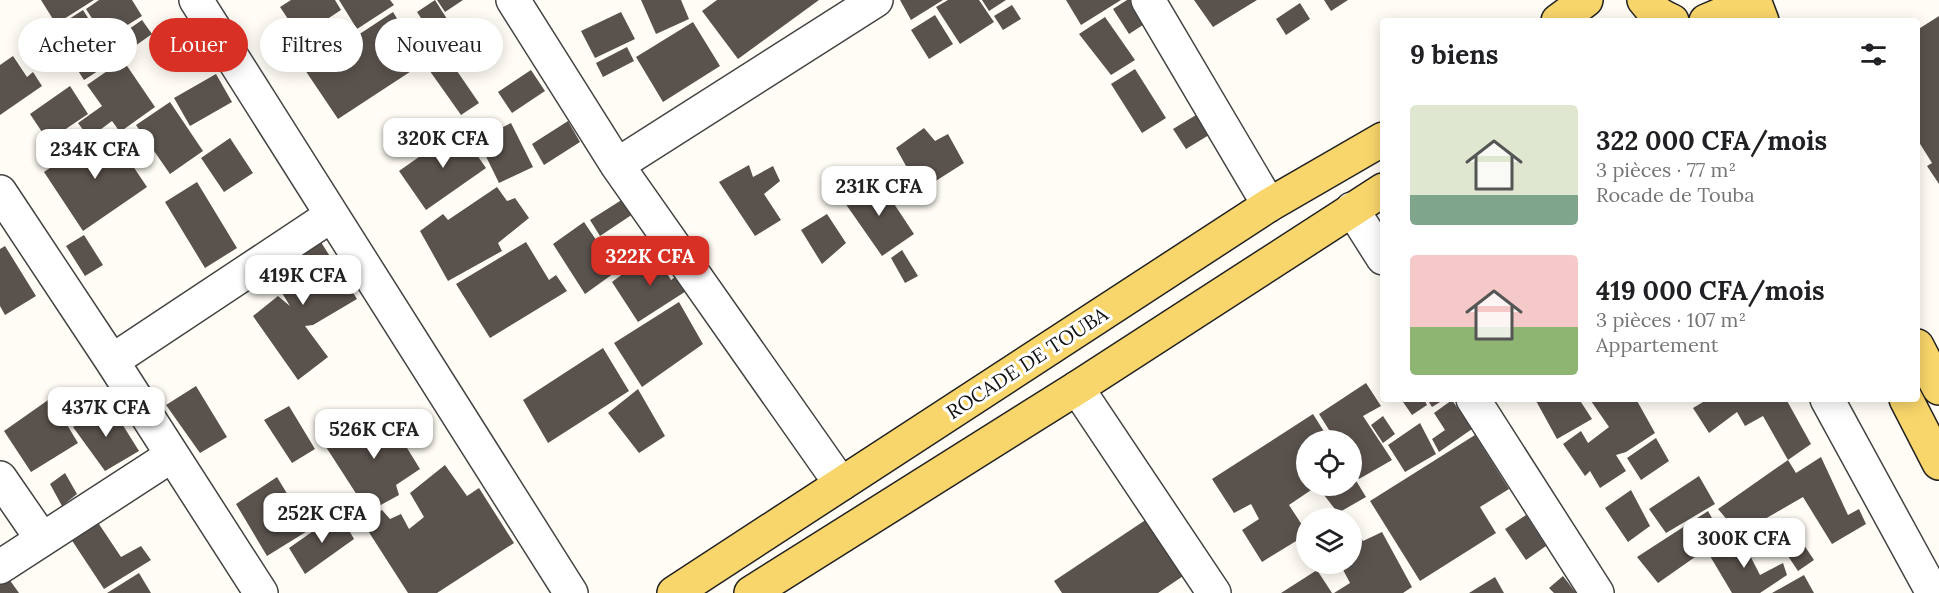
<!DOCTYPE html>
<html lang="fr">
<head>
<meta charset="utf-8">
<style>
	:root { --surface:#fff; --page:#f2f2f2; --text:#202124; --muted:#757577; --accent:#d93025 }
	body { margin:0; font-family:Lora,serif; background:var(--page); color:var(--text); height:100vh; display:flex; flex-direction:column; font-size:22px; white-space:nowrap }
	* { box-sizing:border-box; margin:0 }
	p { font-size:20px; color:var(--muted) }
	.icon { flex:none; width:33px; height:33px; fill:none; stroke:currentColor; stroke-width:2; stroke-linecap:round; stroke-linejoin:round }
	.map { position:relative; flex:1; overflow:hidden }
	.panel { position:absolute; left:1380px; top:18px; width:540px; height:384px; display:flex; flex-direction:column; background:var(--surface); border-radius:6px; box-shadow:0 3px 15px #0003 }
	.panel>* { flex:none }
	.banner { position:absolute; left:18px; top:18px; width:570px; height:54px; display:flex; gap:12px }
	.fabs { position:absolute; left:1296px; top:430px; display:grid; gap:12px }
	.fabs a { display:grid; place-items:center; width:66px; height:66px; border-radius:50%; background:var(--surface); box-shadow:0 3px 15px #0003; font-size:30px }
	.price { position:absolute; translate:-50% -51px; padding:0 14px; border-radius:12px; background:#fff; color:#222; font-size:20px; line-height:39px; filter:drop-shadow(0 2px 3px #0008) }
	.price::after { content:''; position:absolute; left:50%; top:36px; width:18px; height:14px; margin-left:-9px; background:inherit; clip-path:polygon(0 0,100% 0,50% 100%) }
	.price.selected { background:var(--accent); color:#fff }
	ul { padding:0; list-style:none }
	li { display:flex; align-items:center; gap:18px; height:150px; padding:0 30px }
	li span { display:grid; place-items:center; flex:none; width:168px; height:120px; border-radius:6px; color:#555 }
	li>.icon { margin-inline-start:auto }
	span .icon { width:72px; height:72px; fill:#fffc; stroke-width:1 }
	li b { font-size:26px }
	h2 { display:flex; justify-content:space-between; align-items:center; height:72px; padding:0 30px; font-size:26px }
	.chip { padding:0 21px; border-radius:27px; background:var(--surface); box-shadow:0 3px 15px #0003; font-size:21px; line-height:54px }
	.chip.selected { background:var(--accent); color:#fff }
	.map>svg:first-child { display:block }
	.building { fill:#5a524d }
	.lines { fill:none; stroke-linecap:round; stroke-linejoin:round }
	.minor-casing { stroke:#444; stroke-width:36 }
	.primary-casing { stroke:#222; stroke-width:36 }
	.minor { stroke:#fff; stroke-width:33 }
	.primary { stroke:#f9d66b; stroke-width:33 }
	.labels { text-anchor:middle; stroke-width:6; stroke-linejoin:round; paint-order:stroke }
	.street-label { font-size:20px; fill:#111; stroke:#fff }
</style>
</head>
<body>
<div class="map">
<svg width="1939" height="593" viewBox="0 0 1939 593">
	<rect width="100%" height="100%" fill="#fffdf5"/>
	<!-- building -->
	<path class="building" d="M41,0H94L56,24Z
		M99,0H132L142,16L105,39L86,9Z
		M291,0H335L341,10L300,37L280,7Z
		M339,0H390L394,5L357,29Z
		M435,0L461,41L443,52L417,12Z
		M437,0H463L445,12Z
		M641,0H681L689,19L656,34Z
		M717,0H819L738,59L702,11Z
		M900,0H943L911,20Z
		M948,0H979L994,22L960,44L936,7Z
		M982,0H1006L989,11Z
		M1066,0H1121L1081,25Z
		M1127,0H1131L1146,23L1129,34L1113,9Z
		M1194,0H1257L1213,27Z
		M1324,0H1348L1331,11Z
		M1300,3L1310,19L1286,35L1276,19Z
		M1012,5L1021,19L1003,30L994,16Z
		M83,10L115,60L84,80L52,30Z
		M393,12L408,36L402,40L419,66L338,119L305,70Z
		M621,12L635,39L595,58L581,31Z
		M935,15L953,44L929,59L911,30Z
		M1939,16V184L1927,166L1932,163L1917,139V30Z
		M1105,17L1135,60L1111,75L1079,34Z
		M142,20L152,34L118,58L109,43Z
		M693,22L720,66L663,102L636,57Z
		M627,47L634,61L603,77L596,63Z
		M446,55L479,103L461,115L427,67Z
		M13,56L27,77L33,72L42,86L0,115V65Z
		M123,60L155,107L120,132L112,121L89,138L78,123L102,106L87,85Z
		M1135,69L1166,118L1142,133L1111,84Z
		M531,70L545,91L512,113L498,92Z
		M216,74L232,102L190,126L174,98Z
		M70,86L88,114L48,141L30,114Z
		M170,102L203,151L170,174L136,125Z
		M1196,115L1209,135L1186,149L1173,129Z
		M568,121L580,142L544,165L532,144Z
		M511,123L533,167L499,183L478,140Z
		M457,126L486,168L426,210L399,171L446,138L444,135Z
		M924,128L935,141L948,134L964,163L920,191L896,148Z
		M108,129L147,187L83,231L44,172Z
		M230,138L253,173L224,192L201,158Z
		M749,165L753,177L773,166L780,181L764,194L781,220L755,236L719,182Z
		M877,178L914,234L882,256L845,203Z
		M197,182L237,248L205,268L165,202Z
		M497,187L507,201L515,198L529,218L498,243L502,251L448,281L420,231L443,214L448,220Z
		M631,194L639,210L600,236L590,220Z
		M827,214L846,243L822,264L801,230Z
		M584,222L617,271L585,294L553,244Z
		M84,235L103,265L85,276L66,246Z
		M319,239L357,299L313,325L305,326L328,357L298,380L253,316L278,296L290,306L268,270Z
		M526,242L549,280L556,275L567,291L490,338L456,284Z
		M5,246L36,296L5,315L0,306V249Z
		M902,250L918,276L905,283L891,258Z
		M653,251L671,280L684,270L694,286L638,322L612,282Z
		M679,302L703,344L642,387L614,343Z
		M603,348L629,391L548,443L523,400Z
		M1366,383L1381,406L1363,416L1392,460L1359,479L1352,466V441H1336L1319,414Z
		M196,386L227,437L200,453L166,405Z
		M638,389L665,436L639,453L608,413Z
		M51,398L78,443L31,472L4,431Z
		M1401,399H1424L1427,405L1412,415Z
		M1427,399H1445L1432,407Z
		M1535,399H1579L1592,419L1557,439Z
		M1594,399H1636L1655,433L1626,452L1616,455L1626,471L1600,488L1590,471L1585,476L1563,444L1581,431L1588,443L1609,427L1591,401Z
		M1708,399H1786L1811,444L1788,460L1763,416L1745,426L1737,412L1709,433L1693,408Z
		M1452,400L1472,429L1439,452L1432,439L1445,430L1434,413Z
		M109,403L139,451L105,471L73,427Z
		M289,406L315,449L292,463L264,420Z
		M383,409L420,469L396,485L399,495L368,512L326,447Z
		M1313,414L1330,441H1306V486H1352V474L1366,497L1338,513L1317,486L1289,505L1306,531V535L1262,562L1242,530L1259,519L1251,504L1234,513L1212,479Z
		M1383,416L1395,434L1383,443L1371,425Z
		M1420,423L1436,454L1405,472L1388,445Z
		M1475,435L1509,489L1480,507L1496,533L1420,581L1370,501Z
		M1656,438L1669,461L1641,480L1627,458Z
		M1821,457L1848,515L1859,509L1866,524L1832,544L1803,497L1739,534L1718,509L1788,460L1796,473Z
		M445,465L467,496L479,488L514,543L437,593H408L363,523L382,510L390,519L401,514L409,529L424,517L410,493Z
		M65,473L77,494L62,506L50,484Z
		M1699,476L1715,504L1666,533L1649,509Z
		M277,477L309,530L267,556L236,504Z
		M1631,490L1650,526L1628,542L1605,508Z
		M1708,511L1717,527L1708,533L1715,543L1658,583L1637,557Z
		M339,513L354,539L305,574L289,548Z
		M1156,513L1195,568L1158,593H1062L1054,581Z
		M1526,515L1546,546L1526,560L1505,529Z
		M97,521L121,557L141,546L151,560L104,589L71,539Z
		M1352,525L1363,541L1382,532L1412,587L1403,593H1334L1350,583L1340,564H1352Z
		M1739,534L1760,575L1783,563L1787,575L1760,593H1732L1710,556Z
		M1804,545L1814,560L1798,571L1788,556Z
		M1317,570L1332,593H1281Z
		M139,573L151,593H107Z
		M1804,575L1814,593H1772Z
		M1563,576L1576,593H1554L1549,588Z
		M1495,577L1504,593H1469Z
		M9,579L19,593H0V585Z"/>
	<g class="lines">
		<defs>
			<path id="minor" d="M196,0L571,593
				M513,0L617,165L841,484
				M1148,0L1269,205
				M617,165L876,0
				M0,192L112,361L261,593
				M1352,209L1383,258
				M112,361L332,215
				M1077,388L1214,593
				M1473,399L1597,593
				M1827,399L1933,593
				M0,478L42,539
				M0,567L171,456"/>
			<path id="primary" d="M1644,0C1651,10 1660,16 1672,21
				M1754,0L1762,21
				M1558,21L1586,0
				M1706,21L1725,13L1740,0
				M1917,346L1939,388
				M1906,399L1939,463
				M674,593L1269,205L1383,139
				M751,593L1077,388L1383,190"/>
		</defs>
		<!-- minor casing -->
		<use href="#minor" class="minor-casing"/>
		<!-- primary casing -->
		<use href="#primary" class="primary-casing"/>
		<!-- minor -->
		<use href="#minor" class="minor"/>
		<!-- primary -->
		<use href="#primary" class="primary"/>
	</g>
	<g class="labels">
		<!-- street labels -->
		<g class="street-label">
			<text transform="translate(1027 363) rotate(-33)" y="7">ROCADE DE TOUBA</text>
		</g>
	</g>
</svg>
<div class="fabs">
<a><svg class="icon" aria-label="locate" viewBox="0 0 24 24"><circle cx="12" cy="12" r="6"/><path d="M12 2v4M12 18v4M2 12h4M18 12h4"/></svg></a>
<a><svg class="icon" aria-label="layers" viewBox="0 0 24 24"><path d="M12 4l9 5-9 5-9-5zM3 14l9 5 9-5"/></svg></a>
</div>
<b class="price" style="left:443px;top:169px">320K CFA</b>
<b class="price" style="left:95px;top:180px">234K CFA</b>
<b class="price" style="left:879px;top:217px">231K CFA</b>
<b class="price selected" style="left:650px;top:287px">322K CFA</b>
<b class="price" style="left:303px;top:306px">419K CFA</b>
<b class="price" style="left:106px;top:438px">437K CFA</b>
<b class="price" style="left:374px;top:460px">526K CFA</b>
<b class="price" style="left:322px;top:544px">252K CFA</b>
<b class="price" style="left:1744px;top:569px">300K CFA</b>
<div class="banner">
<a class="chip">Acheter</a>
<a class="chip selected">Louer</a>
<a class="chip">Filtres</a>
<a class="chip">Nouveau</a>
</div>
<section class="panel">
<h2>9 biens<svg class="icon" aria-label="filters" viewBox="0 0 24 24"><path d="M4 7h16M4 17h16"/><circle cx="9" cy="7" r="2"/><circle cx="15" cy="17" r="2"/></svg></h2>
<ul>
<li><span style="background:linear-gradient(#dfe7d0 75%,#7fa58c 0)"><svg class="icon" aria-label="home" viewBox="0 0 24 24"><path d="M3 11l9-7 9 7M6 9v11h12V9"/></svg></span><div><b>322 000 CFA/mois</b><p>3 pièces · 77 m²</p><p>Rocade de Touba</p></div></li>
<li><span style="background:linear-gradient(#f6c9c9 60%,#8fb573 0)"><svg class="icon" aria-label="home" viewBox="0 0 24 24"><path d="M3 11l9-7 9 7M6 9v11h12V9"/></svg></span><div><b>419 000 CFA/mois</b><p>3 pièces · 107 m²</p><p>Appartement</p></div></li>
</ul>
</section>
</div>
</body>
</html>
